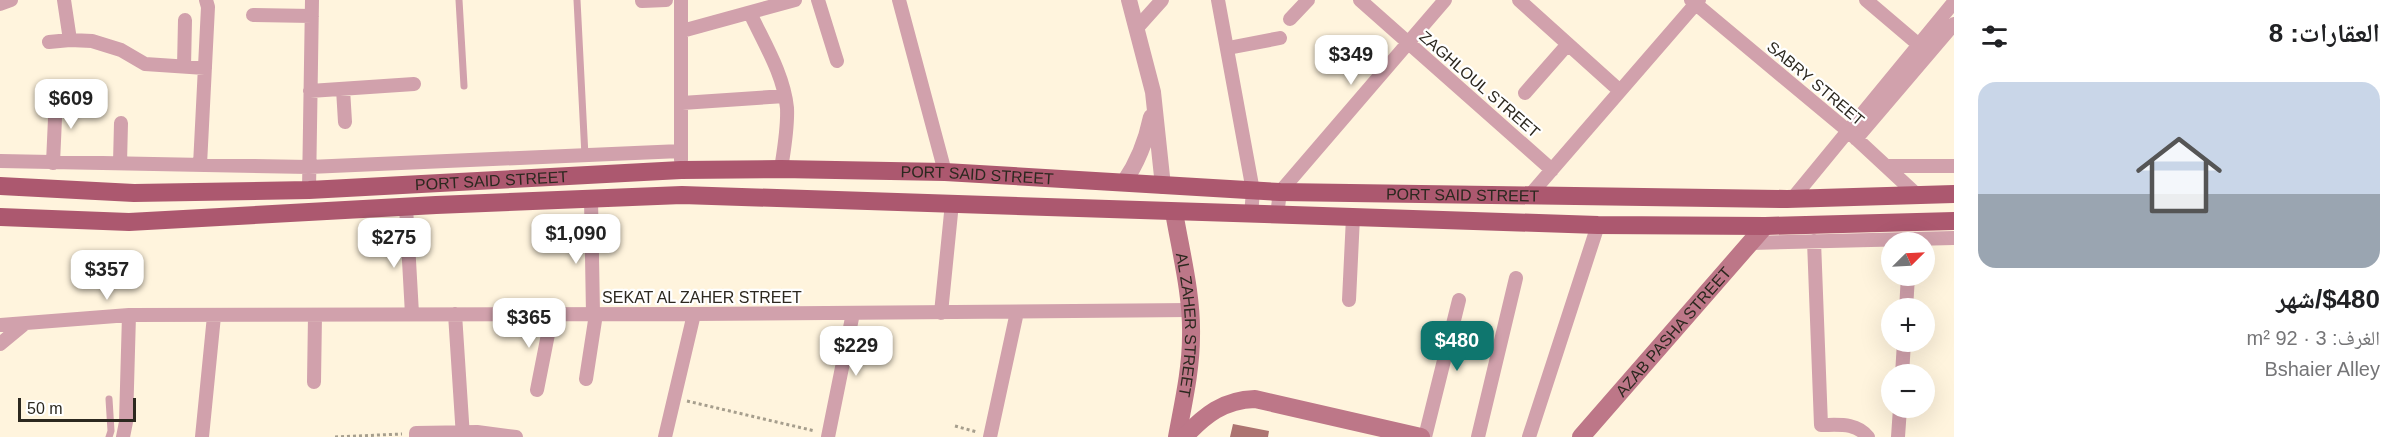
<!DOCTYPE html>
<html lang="ar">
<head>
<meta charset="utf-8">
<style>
	:root { --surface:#fff; --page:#f6f6f6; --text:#202124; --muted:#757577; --line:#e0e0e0; --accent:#0f766e }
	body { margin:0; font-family:Helvetica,"Noto Naskh Arabic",sans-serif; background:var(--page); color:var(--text); direction:rtl; height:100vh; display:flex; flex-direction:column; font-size:22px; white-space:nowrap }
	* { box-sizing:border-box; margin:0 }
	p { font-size:20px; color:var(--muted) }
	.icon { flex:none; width:33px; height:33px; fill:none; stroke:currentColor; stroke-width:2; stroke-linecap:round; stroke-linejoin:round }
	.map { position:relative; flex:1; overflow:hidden; direction:ltr }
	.details { display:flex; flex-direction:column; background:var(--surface); width:450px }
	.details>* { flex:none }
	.needle { width:39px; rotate:66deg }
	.buttons { position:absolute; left:1881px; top:232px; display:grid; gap:12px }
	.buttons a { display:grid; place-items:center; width:54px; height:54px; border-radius:50%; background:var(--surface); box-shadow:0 6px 24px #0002; font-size:30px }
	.scale { position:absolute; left:18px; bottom:15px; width:118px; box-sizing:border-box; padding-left:6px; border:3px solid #2c281f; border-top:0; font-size:16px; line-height:21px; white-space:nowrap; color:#2c281f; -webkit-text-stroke:4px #fff; paint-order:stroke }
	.price { position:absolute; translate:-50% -51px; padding:0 14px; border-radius:12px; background:#fff; color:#222; font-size:20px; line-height:39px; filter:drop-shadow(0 2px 3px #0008) }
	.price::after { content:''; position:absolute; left:50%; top:36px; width:18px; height:14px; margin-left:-9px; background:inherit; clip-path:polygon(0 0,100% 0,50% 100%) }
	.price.current { background:var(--accent); color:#fff }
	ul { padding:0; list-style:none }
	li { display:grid; align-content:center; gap:12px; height:318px; padding:0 24px }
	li+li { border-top:2px solid var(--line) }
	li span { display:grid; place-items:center; height:186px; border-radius:18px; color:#555 }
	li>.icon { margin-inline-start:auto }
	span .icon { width:108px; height:108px; fill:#fffc; stroke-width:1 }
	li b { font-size:26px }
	h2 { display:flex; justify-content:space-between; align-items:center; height:72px; padding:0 24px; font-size:26px }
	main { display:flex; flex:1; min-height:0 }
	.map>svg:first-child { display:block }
	.building { fill:#ad7471 }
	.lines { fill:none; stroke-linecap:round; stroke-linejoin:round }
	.path { stroke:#a69e8d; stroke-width:3; stroke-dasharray:3 3; stroke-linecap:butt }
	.service { stroke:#d1a1ac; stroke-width:7 }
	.minor { stroke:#d1a1ac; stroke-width:14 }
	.tertiary { stroke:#d1a1ac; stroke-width:16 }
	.secondary { stroke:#bd7788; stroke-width:18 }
	.primary { stroke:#ac586f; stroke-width:18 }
	.labels { text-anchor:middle; stroke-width:4.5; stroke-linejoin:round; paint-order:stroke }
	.street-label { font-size:16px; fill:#2c281f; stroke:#fff }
</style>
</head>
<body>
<main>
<section class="details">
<h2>العقارات: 8<svg class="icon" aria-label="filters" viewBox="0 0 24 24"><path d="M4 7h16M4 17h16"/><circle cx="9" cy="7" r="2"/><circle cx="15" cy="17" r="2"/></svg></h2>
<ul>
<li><span style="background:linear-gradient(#c9d6e8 60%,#9aa5b1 0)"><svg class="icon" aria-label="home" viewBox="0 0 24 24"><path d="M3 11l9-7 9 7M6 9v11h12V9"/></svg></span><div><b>$480/شهر</b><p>الغرف: 3 · 92 m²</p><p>Bshaier Alley</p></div></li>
</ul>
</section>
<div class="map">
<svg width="1954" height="437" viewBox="0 0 1954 437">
	<rect width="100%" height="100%" fill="#fff4dd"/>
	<!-- building -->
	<path class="building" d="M1233,424L1269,431L1268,437H1230Z"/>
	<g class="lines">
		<!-- path -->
		<path class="path" d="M687,401L815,431
			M955,426L977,432
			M335,437L402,434"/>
		<!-- service -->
		<path class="service" d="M459,0L464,86
			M577,0L585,156
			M109,399L111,431L109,437"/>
		<!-- minor -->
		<path class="minor" d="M64,0L70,40
			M818,0L837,61
			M899,0L945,172
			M1218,0L1253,191L1251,215
			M1360,0L1552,170
			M1519,0L1620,91
			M1691,0L1848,131L1917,195
			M1866,0L1919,45
			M642,1L666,0
			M0,4L11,0
			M750,13C764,43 784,75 787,108C788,128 784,149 781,169
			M253,15L312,16
			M1290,19L1308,0
			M1136,29L1162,0
			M682,31L795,0
			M49,42L70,40L92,41L121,50L145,64L205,68
			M1228,48L1280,38
			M184,67L185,20
			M343,89L345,122
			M310,91L414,84
			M1525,93L1568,44
			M682,103L785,96
			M1856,139L1954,24
			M681,160V0
			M0,161L309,167L681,151
			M53,163L56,96
			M120,163L121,123
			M200,165L208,7L206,0
			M1886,166H1954
			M309,190L312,0
			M1530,195L1699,0
			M591,198L593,314
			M1793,198L1954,2
			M406,207L412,314
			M1277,215L1280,192L1445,0
			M1814,241L1821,425C1838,425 1856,422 1868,437
			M1751,243L1954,238
			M1349,300L1353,217
			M1906,309L1908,276
			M941,313L952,203
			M455,314L463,437
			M0,325L129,315L694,314L1190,310
			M0,344L23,325
			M1902,375L1904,342
			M586,379L596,314
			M314,382L315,315
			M537,390L552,314
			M123,437L126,422L129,315
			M202,437L214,316
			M416,437V433L477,432L516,437
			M665,437L694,314
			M828,437L853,313
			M990,437L1017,312
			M1425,437L1459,300
			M1478,437L1516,278
			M1529,437L1598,225
			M1898,437L1900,408"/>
		<!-- tertiary -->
		<path class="tertiary" d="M1129,0L1153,92L1163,186
			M1124,182C1138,162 1146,141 1151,117"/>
		<!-- secondary -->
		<g class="secondary">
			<path id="s1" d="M1174,212C1181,253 1192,295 1191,336C1191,370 1183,404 1177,437"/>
			<path d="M1184,437C1205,415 1223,400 1255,399L1421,437"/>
			<path id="s2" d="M1581,437L1765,226"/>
		</g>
		<!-- primary -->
		<g class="primary">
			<path id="s3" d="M0,186L134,193L309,190L681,170L781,169L945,172L1280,192L1787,199L1954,194"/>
			<path d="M0,217L129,222L436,205L682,195L1598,225L1765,226L1954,221"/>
		</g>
	</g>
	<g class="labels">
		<!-- street labels -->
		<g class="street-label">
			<text transform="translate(1816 83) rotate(40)" y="6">SABRY STREET</text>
			<text transform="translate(1480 84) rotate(41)" y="6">ZAGHLOUL STREET</text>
			<text dy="6" stroke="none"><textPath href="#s3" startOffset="978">PORT SAID STREET</textPath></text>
			<text dy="6" stroke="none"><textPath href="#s3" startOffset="492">PORT SAID STREET</textPath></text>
			<text dy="6" stroke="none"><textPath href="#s3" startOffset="1464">PORT SAID STREET</textPath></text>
			<text x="702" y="303">SEKAT AL ZAHER STREET</text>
			<text dy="6" stroke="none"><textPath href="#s1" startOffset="114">AL ZAHER STREET</textPath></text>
			<text dy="6" stroke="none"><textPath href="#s2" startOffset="140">AZAB PASHA STREET</textPath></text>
		</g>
	</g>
</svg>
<div class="buttons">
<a><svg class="needle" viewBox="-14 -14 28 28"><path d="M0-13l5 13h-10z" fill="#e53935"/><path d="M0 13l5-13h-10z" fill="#757577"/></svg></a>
<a>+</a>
<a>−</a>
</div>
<div class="scale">50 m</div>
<b class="price" style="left:1351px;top:86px">$349</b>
<b class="price" style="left:71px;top:130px">$609</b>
<b class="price" style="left:576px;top:265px">$1,090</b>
<b class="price" style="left:394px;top:269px">$275</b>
<b class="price" style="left:107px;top:301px">$357</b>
<b class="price" style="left:529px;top:349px">$365</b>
<b class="price current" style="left:1457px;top:372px">$480</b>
<b class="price" style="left:856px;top:377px">$229</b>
</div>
</main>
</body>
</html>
